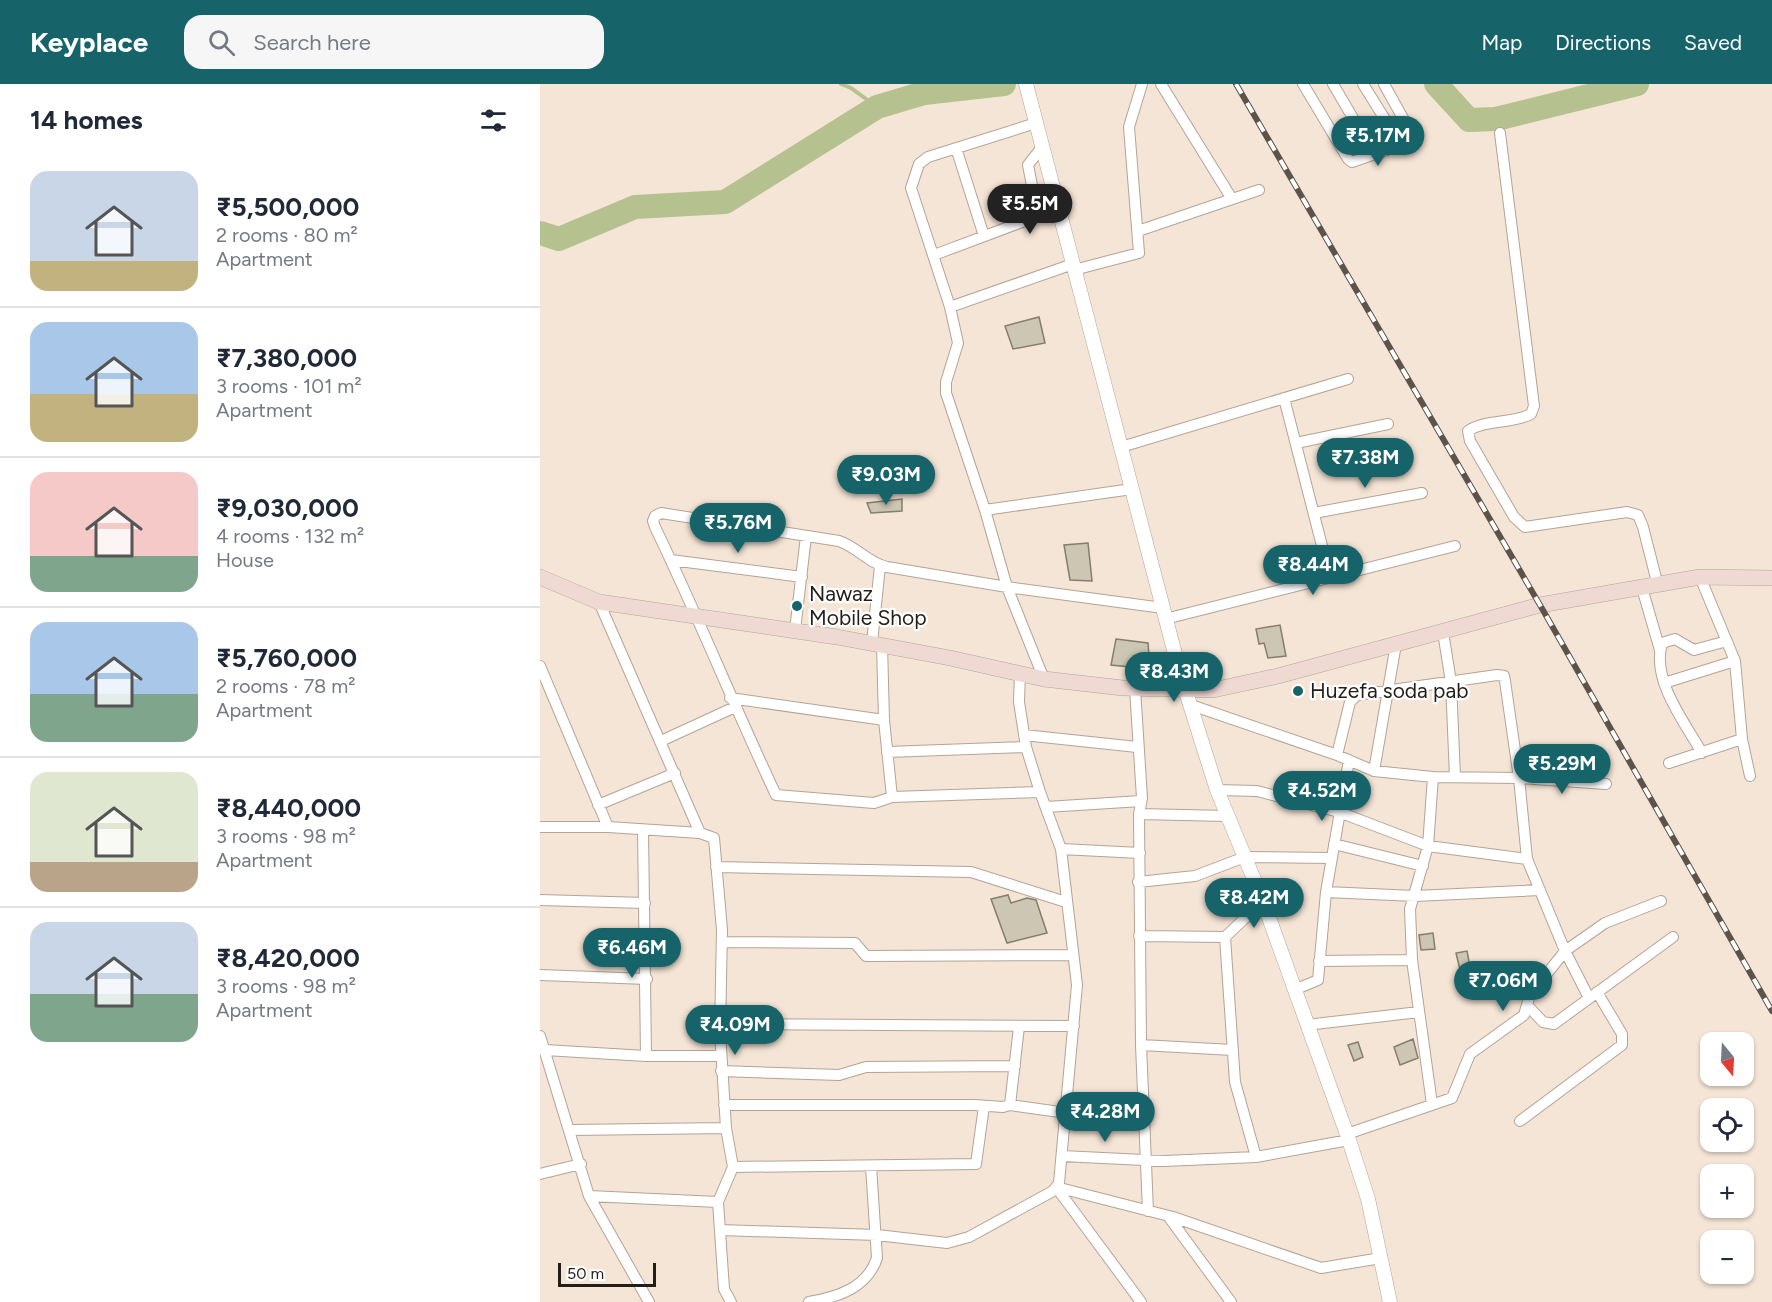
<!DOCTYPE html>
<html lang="en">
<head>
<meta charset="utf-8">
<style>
	:root { --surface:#fff; --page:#f6f6f7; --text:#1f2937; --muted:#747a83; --line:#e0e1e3; --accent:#16646a }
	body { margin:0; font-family:Figtree,sans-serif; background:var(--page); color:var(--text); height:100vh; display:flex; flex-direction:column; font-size:22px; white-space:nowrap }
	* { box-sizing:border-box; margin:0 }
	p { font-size:20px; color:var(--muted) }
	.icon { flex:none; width:33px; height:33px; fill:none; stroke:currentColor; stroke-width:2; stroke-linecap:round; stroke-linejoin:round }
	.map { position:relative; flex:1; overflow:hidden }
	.drawer { display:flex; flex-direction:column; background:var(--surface); width:540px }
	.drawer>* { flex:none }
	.needle { width:39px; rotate:162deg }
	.tools { position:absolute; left:1160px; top:948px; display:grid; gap:12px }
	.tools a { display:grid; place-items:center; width:54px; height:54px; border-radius:12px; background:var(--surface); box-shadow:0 2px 4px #0004; font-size:30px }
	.scale { position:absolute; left:18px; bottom:15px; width:98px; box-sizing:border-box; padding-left:6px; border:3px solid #231e18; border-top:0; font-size:16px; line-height:21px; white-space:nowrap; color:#231e18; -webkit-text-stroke:4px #fff; paint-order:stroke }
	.price { position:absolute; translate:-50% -51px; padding:0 14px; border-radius:21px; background:var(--accent); color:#fff; font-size:20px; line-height:39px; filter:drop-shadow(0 2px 3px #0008) }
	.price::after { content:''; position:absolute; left:50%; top:36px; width:18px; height:14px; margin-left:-9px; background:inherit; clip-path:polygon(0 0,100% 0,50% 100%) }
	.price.active { background:#222; color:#fff }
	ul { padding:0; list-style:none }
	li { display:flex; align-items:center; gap:18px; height:150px; padding:0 30px }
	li+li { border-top:2px solid var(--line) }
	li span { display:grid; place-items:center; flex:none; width:168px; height:120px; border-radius:18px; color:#555 }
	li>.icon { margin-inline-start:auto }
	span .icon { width:72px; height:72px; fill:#fffc; stroke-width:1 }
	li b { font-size:26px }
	h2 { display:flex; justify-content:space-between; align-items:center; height:72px; padding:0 30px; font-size:26px }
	header { display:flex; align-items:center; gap:36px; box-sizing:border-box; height:84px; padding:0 30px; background:var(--accent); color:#fff }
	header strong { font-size:28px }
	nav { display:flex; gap:33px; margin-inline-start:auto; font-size:21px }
	.search { width:420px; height:54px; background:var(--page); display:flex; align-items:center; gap:15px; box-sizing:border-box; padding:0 21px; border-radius:18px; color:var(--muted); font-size:22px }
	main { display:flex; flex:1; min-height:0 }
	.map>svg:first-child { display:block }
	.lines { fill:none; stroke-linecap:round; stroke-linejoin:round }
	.stream { stroke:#b5c18f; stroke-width:4 }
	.river { stroke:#b5c18f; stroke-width:24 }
	.building { fill:#ccc6b3; stroke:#847e6d; stroke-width:1.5 }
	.minor-casing { stroke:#b3a496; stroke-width:12 }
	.tertiary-casing { stroke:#b3a496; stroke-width:15 }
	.secondary-casing { stroke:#b3a496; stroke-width:16 }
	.minor { stroke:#fff; stroke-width:10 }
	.tertiary { stroke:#fff; stroke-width:14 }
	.secondary { stroke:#efd9d3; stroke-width:15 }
	.rail-casing { stroke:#5c544b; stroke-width:6 }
	.rail { stroke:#fff; stroke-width:4; stroke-dasharray:11; stroke-linecap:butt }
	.poi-dot { fill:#16646a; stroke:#fff; stroke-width:2 }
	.labels { text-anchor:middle; stroke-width:4.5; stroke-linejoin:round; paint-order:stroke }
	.poi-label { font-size:21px; fill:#231e18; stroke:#fff; text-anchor:start }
</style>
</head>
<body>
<header>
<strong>Keyplace</strong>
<div class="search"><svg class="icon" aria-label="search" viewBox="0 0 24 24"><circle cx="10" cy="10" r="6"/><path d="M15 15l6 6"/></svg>Search here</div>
<nav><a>Map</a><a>Directions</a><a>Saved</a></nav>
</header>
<main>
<section class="drawer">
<h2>14 homes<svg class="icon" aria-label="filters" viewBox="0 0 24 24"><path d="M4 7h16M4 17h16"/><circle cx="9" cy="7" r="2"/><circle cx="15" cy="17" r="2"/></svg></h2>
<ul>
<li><span style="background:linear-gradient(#c9d6e8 75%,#c2b280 0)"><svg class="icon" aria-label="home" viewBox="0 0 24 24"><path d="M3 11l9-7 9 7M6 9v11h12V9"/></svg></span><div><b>₹5,500,000</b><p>2 rooms · 80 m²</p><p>Apartment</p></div></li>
<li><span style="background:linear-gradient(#a9c7e8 60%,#c2b280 0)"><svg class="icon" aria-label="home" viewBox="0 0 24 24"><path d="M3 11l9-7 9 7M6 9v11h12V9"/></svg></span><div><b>₹7,380,000</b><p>3 rooms · 101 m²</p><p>Apartment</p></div></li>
<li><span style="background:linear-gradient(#f6c9c9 70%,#7fa58c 0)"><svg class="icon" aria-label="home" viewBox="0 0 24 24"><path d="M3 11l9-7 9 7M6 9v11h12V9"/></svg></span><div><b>₹9,030,000</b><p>4 rooms · 132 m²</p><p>House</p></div></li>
<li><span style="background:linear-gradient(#a9c7e8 60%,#7fa58c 0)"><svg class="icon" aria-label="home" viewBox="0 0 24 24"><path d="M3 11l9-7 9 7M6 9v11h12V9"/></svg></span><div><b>₹5,760,000</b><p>2 rooms · 78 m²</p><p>Apartment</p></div></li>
<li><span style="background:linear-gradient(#dfe7d0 75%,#b9a48a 0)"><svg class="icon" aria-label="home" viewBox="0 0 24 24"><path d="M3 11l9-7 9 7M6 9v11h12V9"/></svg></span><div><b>₹8,440,000</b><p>3 rooms · 98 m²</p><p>Apartment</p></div></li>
<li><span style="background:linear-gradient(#c9d6e8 60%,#7fa58c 0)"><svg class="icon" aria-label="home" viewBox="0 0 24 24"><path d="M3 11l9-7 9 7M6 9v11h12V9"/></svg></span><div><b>₹8,420,000</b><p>3 rooms · 98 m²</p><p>Apartment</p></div></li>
</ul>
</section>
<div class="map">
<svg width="1232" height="1218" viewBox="0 0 1232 1218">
	<rect width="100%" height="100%" fill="#f5e5d6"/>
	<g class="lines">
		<!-- stream -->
		<path class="stream" d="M301,0L311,4L337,23"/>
		<!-- river -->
		<path class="river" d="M896,0L929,36L956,35L1097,0
			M0,149L19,155L95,123L185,118L337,23L384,9L464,0"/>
	</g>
	<!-- building -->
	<path class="building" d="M499,233L505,259L473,265L465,242Z
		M362,415V427L331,429L327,419Z
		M548,459L552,497L530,496L524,461Z
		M740,541L746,572L728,574L724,559L719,560L716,545Z
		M576,555L608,559L610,585L571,581Z
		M468,811L471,819L487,814L496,816L507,849L467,859L451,815Z
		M893,849L895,865L881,866L879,851Z
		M927,867L931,888L921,890L916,869Z
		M873,955L878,974L860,981L854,963Z
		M818,958L823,973L814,977L808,961Z"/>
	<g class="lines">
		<defs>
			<path id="minor" d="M621,0L692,115
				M763,0L808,75L812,78L875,56L844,0
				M793,0L834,70
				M823,0L861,61
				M496,39L388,73L379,80L371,104L410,223L418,259L406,298V309L445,426L467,503L504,595
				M960,49L994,322L991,330C972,340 946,335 928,347L930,357L974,433L985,443L1087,428L1098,431L1103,443L1118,502
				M416,64L444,152
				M598,147L719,106
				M394,171L498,132L488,81L502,63
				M534,186L599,169L589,43L602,0
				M410,223L533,180
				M744,314L790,493
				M756,359L848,340
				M581,363L808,295
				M445,426L592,405
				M774,429L882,409
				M131,476L262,493
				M1160,493L1195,577L1202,655L1210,692
				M1102,504L1120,566
				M59,518L160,749L68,743
				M625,535L915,462
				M255,546L266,452
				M903,548L911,598L915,693
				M332,559L340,482
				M342,561L344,636L352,713L334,719L236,711C194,622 158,532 115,443L113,437L115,432L121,429L299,457C317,463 328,479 347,483L467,503L623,524
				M0,582L68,743H0
				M1124,599L1195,577
				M595,604L602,714L599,730L601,961L608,1127
				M190,614L344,636
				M651,621L797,671L834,687L893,693L979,694L987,775L1025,867L1049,914
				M484,651L597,663
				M121,657L195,623
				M347,668L486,663L479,618L480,588
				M1162,669C1144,637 1111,596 1122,559L1135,555L1154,566L1187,557
				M797,671L810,618L817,611L957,591L964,592L965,597L979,694L1066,700
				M1129,679L1202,655
				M834,687L856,560
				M677,706L717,707L799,728L888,762L987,775
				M352,713L500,708L486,663
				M58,721L135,689
				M506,723L601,717
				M599,730L687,732
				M794,760L883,782
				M521,765L600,769
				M176,783L431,788L526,818
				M598,798L655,792L705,773L792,774
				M786,808L875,812L1000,806
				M0,816L105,819
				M599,852L685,853L723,817
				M685,853L695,998L716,1073
				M182,858L315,859L326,872L533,871
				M779,877L872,876
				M0,891L107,895
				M754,906L778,896L786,808L809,676
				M987,921L1003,938L1014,940L1133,853
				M180,940L534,942
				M766,941L879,928
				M0,952L49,1112L109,1218
				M601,961L693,966
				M5,966L106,972L103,746
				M106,972H181
				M181,987L299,991L326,983L475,982
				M892,1020L872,876L870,825L888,762L893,693
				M184,1021H434L463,1023L470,1021L479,943
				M470,1021L527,1029
				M980,1037L1082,961V950L1057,908
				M186,1044L193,1083L436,1080L444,1022
				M31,1046L186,1044L180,947L182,846L174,754L160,749
				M807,1050L912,1014L930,970L984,931L990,911L1025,867L1065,839L1121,817
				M522,1072L624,1077L716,1073L809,1056
				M0,1090L41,1080
				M516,1103L633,1133L781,1184L841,1174
				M516,1103L601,1218
				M49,1112L178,1118
				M628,1132L691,1218
				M180,1146L337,1151L407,1159L429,1153L513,1107L519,1099L537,901L521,765L500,708
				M191,1218L184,1205L178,1118L193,1083
				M269,1218C298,1213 327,1204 337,1174L331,1082"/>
			<path id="tertiary" d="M486,0L640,589L677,706L723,817L809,1056L828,1115L850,1218"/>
			<path id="secondary" d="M0,493L59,518L297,553L410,574L504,595L583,604L673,606L738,592L1000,521L1160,493L1232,494"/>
		</defs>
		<!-- minor casing -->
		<use href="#minor" class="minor-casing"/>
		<!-- tertiary casing -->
		<use href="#tertiary" class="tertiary-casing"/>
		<!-- secondary casing -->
		<use href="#secondary" class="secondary-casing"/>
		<!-- minor -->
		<use href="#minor" class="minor"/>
		<!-- tertiary -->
		<use href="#tertiary" class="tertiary"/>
		<!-- secondary -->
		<use href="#secondary" class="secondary"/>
		<defs>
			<path id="rail" d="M696,0L1000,521L1232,927"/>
		</defs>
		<!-- rail casing -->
		<use href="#rail" class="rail-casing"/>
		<!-- rail -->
		<use href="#rail" class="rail"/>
	</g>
	<!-- markers -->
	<g class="poi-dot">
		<circle cx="257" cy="522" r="6"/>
		<circle cx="758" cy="607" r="6"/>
	</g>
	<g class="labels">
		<!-- poi labels -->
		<g class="poi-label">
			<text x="269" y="517">Nawaz<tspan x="269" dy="24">Mobile Shop</tspan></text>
			<text x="770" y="614">Huzefa soda pab</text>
		</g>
	</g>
</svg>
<div class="tools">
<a><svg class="needle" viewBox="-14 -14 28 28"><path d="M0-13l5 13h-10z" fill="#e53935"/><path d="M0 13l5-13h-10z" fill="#747a83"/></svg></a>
<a><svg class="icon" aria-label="locate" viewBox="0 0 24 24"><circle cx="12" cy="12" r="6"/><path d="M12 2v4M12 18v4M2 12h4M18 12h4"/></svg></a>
<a>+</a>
<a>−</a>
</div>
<div class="scale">50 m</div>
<b class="price" style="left:838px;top:83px">₹5.17M</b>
<b class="price active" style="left:490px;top:151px">₹5.5M</b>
<b class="price" style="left:825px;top:405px">₹7.38M</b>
<b class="price" style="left:346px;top:422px">₹9.03M</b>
<b class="price" style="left:198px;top:470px">₹5.76M</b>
<b class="price" style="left:773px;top:512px">₹8.44M</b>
<b class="price" style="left:634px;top:619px">₹8.43M</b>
<b class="price" style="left:1022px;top:711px">₹5.29M</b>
<b class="price" style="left:782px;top:738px">₹4.52M</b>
<b class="price" style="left:714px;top:845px">₹8.42M</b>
<b class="price" style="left:92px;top:895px">₹6.46M</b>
<b class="price" style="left:963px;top:928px">₹7.06M</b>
<b class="price" style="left:195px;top:972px">₹4.09M</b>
<b class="price" style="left:565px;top:1059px">₹4.28M</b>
</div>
</main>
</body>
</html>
